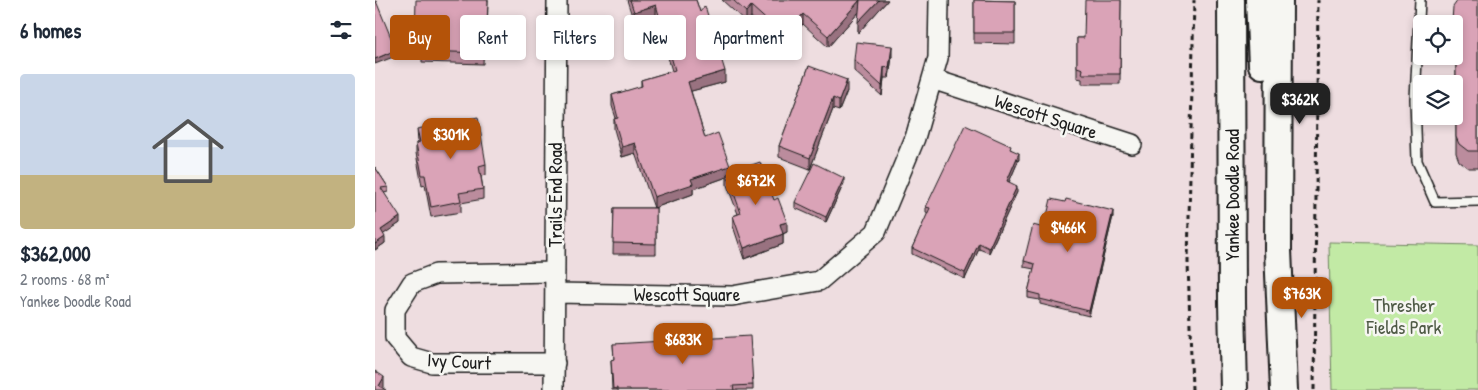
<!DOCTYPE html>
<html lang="en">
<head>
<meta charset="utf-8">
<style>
	:root { --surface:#fff; --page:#f2f2f3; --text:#1f2937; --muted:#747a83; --line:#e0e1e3; --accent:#b45309 }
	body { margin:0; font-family:"Patrick Hand",sans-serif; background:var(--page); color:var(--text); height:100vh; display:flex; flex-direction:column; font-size:19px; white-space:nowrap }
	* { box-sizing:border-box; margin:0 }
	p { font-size:16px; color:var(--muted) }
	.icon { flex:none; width:28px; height:28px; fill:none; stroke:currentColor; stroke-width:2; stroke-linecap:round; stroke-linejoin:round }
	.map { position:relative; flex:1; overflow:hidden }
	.side { display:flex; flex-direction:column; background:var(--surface); width:375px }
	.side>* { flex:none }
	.guide { position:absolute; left:15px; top:15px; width:475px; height:45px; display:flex; gap:10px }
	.controls { position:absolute; left:1038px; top:15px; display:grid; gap:10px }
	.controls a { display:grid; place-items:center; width:50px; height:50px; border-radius:5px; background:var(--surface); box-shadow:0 2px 8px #0003; font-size:25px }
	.price { position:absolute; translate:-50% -42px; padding:0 11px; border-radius:10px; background:var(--accent); color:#fff; font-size:16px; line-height:32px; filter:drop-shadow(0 1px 2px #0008) }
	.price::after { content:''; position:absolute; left:50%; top:30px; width:15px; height:11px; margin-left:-8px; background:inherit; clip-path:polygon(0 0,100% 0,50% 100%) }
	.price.active { background:#222; color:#fff }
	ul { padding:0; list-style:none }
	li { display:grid; align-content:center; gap:10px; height:265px; padding:0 20px }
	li+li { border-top:1px solid var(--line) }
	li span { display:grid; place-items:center; height:155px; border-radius:5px; color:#555 }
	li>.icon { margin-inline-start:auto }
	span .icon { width:90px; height:90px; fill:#fffc; stroke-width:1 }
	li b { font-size:21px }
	h2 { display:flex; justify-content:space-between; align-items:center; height:60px; padding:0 20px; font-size:21px }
	.tag { padding:0 18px; border-radius:5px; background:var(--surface); box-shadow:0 2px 8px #0003; font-size:18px; line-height:45px }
	.tag.active { background:var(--accent); color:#fff }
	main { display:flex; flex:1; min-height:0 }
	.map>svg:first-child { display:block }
	.green { fill:#c2eaa5; stroke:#6f8360 }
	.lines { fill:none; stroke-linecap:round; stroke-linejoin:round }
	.service-casing { stroke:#1c1c1c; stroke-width:12 }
	.minor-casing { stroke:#1c1c1c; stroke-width:22 }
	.secondary-casing { stroke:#1c1c1c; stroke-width:30 }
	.path { stroke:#1c1c1c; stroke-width:3; stroke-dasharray:5 4; stroke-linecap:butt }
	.service { stroke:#f6f6f2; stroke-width:9 }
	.minor { stroke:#f6f6f2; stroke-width:19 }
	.secondary { stroke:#f6f6f2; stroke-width:26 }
	.wall { fill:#bb8c9d; stroke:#1c1c1c }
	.shaded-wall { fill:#997280; stroke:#1c1c1c }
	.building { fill:#daa3b7; stroke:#1c1c1c }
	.labels { text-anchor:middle; stroke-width:5; stroke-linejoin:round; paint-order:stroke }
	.street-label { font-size:19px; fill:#1c1c1c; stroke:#f6f6f2 }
	.park-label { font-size:19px; fill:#4e5a45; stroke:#f6f6f2 }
</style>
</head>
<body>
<main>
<section class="side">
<h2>6 homes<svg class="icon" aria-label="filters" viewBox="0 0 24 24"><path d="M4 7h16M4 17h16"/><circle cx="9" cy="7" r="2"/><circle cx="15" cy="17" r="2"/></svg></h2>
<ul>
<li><span style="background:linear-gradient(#c9d6e8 65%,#c2b280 0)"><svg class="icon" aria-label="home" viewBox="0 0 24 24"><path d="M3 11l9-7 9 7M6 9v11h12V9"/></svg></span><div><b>$362,000</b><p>2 rooms · 68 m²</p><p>Yankee Doodle Road</p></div></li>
</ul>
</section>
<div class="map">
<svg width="1103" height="390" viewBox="0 0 1103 390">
	<rect width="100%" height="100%" fill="#eedde0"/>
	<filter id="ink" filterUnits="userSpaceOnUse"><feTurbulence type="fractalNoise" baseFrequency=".02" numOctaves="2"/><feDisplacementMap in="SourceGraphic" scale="10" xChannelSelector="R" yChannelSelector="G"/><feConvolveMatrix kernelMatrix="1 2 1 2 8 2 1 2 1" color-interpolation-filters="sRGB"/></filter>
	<g filter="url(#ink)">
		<!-- green -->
		<path class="green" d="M954,242L1103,245V390H957Z"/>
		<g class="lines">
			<defs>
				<path id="service" d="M1045,0L1040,99L1042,161L1060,202L1103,201"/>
				<path id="minor" d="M557,79L757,144
					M180,272L61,274L37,283L20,310V338L36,357L57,363H180
					M180,293L357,296L444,281L501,232L540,138L563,58L564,0
					M179,390L182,0"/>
				<path id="secondary" d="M856,0L857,303L859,390
					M884,0L887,65
					M904,0L903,250L909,390"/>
			</defs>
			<!-- service casing -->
			<use href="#service" class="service-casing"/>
			<!-- minor casing -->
			<use href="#minor" class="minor-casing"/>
			<!-- secondary casing -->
			<use href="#secondary" class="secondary-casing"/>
			<!-- path -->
			<path class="path" d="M817,390L813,262L819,0
				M939,390L943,0"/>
			<!-- service -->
			<use href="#service" class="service"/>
			<!-- minor -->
			<use href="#minor" class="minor"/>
			<!-- secondary -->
			<use href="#secondary" class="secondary"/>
		</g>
		<!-- wall -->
		<path class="wall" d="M113,0L112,36H109L108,64L47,62V45L40,48Z
			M252,0H321L325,12L350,82L316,91L330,138L355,173L399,200L412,232L408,234V244L369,259L358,226V216L363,214L352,185V177L318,189V194L279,208L260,153L247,157L239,129V119L241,118L237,106V95L266,87V80L297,71L281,16L259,22Z
			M347,0H513L483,33L484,12L453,47L428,24L408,46L376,17L371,22Z
			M599,0L640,1V44L599,43Z
			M746,0L745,84H707V79L702,78V38H709Z
			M1103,0V168H1093L1084,161L1081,153V37H1079V24H1077V21Z
			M517,56L514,78H509L507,96L479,71V60Z
			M434,66L472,91L464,111L458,109L435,169L404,157V146Z
			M42,129L111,164V175L106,176L108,189V199L86,203V212L56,217L50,185L47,186L41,153V143L43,142Z
			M636,149L644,159L634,182L642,192L614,253L604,249L590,279L537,254V248L553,213L551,212V207Z
			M0,167L13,187V192L9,193L25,223L8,234L10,243L0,250Z
			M469,183L451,222L420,208V202Z
			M239,208H281V254H238Z
			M738,216L714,316L665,304V300L653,298V292L659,269L649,267V261L669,228Z
			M238,344L378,385V390H237L236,360L239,359Z"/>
		<!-- shaded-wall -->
		<path class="shaded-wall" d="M485,0V11L453,47V36Z
			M504,0H513L483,33V22Z
			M281,5V16L259,22V12Z
			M376,6V17L371,22V12Z
			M428,14V24L408,46V35Z
			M48,35V45L40,48V38Z
			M517,46V56L514,78V68Z
			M21,50V56L0,64V59Z
			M509,67V78L507,96V86Z
			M350,71V82L313,92V82Z
			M472,80V91L464,111V101Z
			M458,98V109L435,169V158Z
			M260,143V153L247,157V147Z
			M644,153V159L632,187V181Z
			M355,166V177L352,174V177L318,189V194L279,208V197L316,179Z
			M469,178V183L451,222V217Z
			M642,186V192L614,253V248Z
			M738,211V216L714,316V311Z
			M25,217V223L6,236V230Z
			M412,222V232L405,235V224Z
			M408,234V244L369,259V248Z
			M10,237V243L0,250V244Z
			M604,243V249L590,279V273Z
			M9,377V387L8,390L4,386Z"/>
		<!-- building -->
		<path class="building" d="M41,0H113L112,25H109L108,53L47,51L48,35L40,38Z
			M255,0H321L325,12L330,6L350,71L313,82L330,138L343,133L355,166L316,179L318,184L279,197L260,143L247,147L239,119L243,118L237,95L267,86L266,80L300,70L281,5L259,12Z
			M358,0H504L483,22L485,0L453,36L428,14L408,35L376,6L371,12Z
			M599,0L640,1V33H599Z
			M710,0H746L745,74H707L708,69L702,67V38H709Z
			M1083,0H1103V151H1093L1084,144L1081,137V21H1077L1078,7Z
			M0,1H1L21,50L0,59Z
			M481,42L517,46L514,68L509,67L507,86L479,60Z
			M434,66L472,80L464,101L458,98L435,158L404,146Z
			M103,117L111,164L104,166L108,189L84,193L86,201L56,207L50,175H47L41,143L45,142L42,129Z
			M590,125L636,146L635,149L644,153L632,181L642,186L614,248L604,243L590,273L537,248L555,208L551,207Z
			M385,162L399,200L403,198L412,222L405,224L408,234L369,248L358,216L366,213L352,174Z
			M439,163L469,178L451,217L420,202Z
			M0,167L13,187L6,188L25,217L6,230L10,237L0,244Z
			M676,199L690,202L691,199L738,211L714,311L665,299V295L653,292L660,264L649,261L658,225L669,228Z
			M239,208H281V244L238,243Z
			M375,336L378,385L358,386L359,390H242V388L238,389L236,360L239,359L238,344Z
			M0,371L9,377L4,386L11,390H0Z"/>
	</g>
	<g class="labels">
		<!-- street labels -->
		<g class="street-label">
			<text transform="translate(671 116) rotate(18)" y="7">Wescott Square</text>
			<text transform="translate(180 195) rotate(-90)" y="7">Trails End Road</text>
			<text transform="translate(857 195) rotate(-90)" y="7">Yankee Doodle Road</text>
			<text x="312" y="301">Wescott Square</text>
			<text transform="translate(84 361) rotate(3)" y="7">Ivy Court</text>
		</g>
		<!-- park labels -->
		<g class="park-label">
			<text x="1029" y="312">Thresher<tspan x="1029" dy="22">Fields Park</tspan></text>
		</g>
	</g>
</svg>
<div class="controls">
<a><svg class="icon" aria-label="locate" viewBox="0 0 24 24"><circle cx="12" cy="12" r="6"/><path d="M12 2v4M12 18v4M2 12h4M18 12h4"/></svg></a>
<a><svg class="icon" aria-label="layers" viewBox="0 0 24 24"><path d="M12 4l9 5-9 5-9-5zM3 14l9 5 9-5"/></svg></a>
</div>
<b class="price active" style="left:925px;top:125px">$362K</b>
<b class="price" style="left:76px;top:160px">$301K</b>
<b class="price" style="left:381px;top:206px">$672K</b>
<b class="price" style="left:693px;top:253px">$466K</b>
<b class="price" style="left:927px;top:319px">$763K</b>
<b class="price" style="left:308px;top:365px">$683K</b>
<div class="guide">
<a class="tag active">Buy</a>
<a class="tag">Rent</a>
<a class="tag">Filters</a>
<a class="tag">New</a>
<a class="tag">Apartment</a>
</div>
</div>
</main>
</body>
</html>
